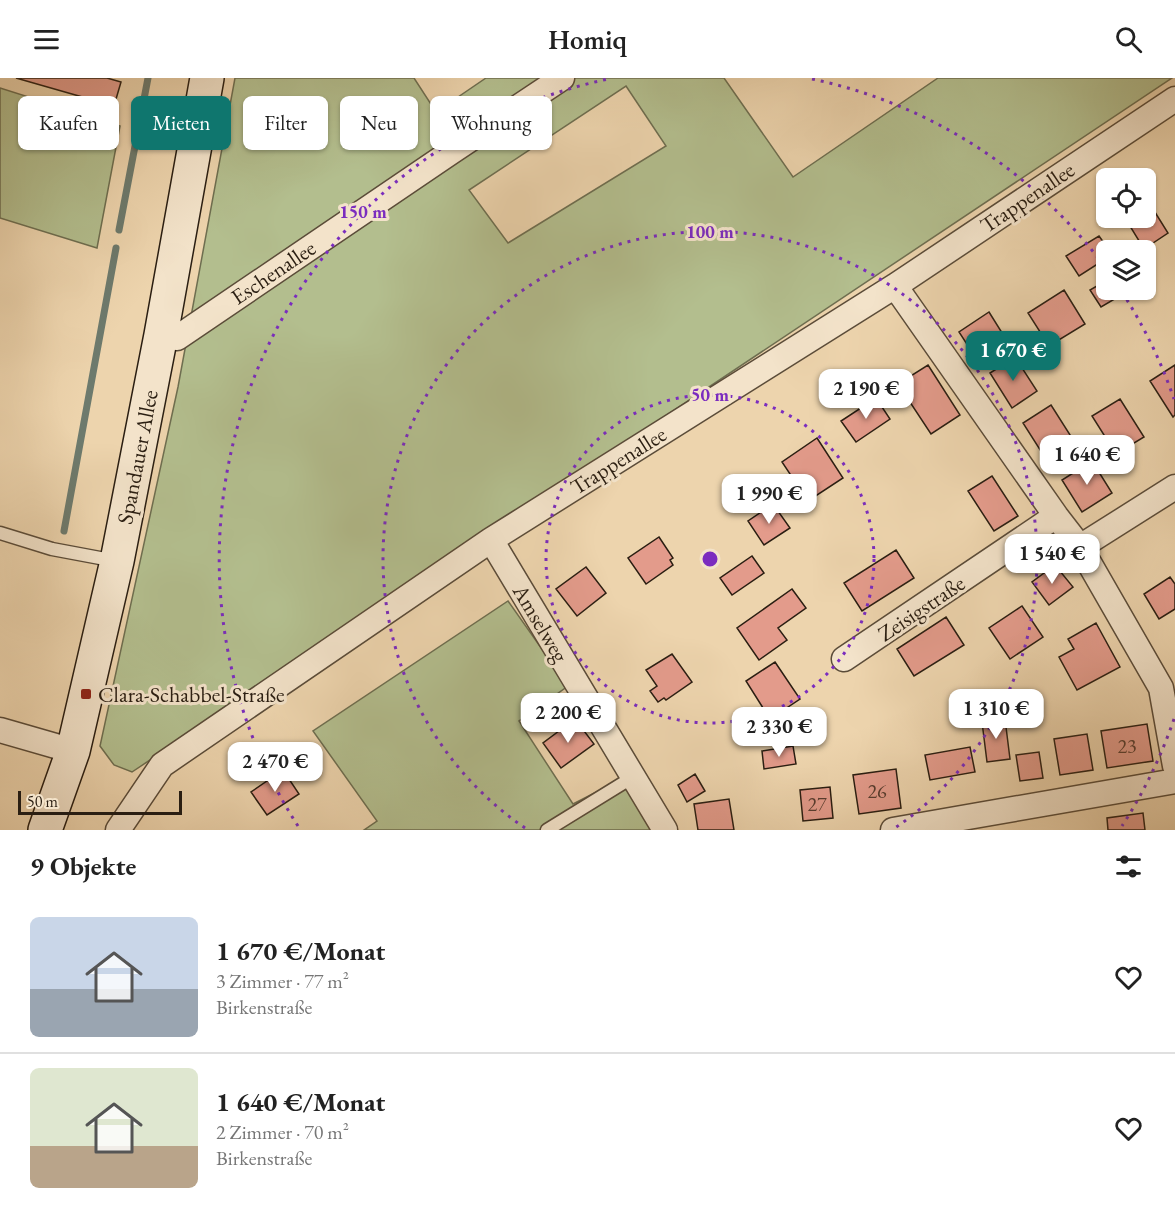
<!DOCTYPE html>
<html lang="de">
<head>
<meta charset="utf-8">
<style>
	:root { --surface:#fff; --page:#f2f2f2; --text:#222; --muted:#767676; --line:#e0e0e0; --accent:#0f766e }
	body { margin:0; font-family:"EB Garamond",serif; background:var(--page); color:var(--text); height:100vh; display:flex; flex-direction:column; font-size:22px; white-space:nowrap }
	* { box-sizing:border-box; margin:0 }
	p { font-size:20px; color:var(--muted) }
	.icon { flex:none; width:33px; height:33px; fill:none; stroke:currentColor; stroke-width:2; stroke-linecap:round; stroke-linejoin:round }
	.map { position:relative; height:752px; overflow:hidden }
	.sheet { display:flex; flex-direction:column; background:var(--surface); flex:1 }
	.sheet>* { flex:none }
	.hud { position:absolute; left:18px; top:18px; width:600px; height:54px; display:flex; gap:12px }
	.controls { position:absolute; left:1096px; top:90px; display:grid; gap:12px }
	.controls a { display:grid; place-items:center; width:60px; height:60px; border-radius:9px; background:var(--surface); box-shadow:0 2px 4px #0004; font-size:30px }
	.scale { position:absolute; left:18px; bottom:15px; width:164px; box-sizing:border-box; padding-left:6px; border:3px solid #2a1e12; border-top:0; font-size:16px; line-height:21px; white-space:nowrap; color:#2a1e12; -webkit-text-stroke:4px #f3e3ca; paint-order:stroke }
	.price { position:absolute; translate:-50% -51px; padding:0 14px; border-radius:12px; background:#fff; color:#222; font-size:20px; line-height:39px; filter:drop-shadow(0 2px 3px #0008) }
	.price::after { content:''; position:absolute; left:50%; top:36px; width:18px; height:14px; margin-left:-9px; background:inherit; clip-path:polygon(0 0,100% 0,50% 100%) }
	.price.active { background:var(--accent); color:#fff }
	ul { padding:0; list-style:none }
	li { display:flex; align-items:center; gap:18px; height:150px; padding:0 30px }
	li+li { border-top:2px solid var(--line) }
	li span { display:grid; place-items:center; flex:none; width:168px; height:120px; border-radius:9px; color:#555 }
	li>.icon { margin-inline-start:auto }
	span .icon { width:72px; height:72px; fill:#fffc; stroke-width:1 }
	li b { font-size:26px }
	h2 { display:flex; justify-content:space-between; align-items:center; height:72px; padding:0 30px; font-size:26px }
	.tag { padding:0 21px; border-radius:9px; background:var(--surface); box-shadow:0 2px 4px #0004; font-size:21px; line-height:54px }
	.tag.active { background:var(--accent); color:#fff }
	header { display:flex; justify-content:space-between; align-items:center; height:78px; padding:0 30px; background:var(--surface); font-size:27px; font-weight:600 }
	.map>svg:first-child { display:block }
	.green { fill:#b3be8e; stroke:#6e6e50; stroke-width:1.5; fill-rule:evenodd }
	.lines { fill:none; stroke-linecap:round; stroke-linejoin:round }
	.stream { stroke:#6d7a6d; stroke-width:7 }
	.building { fill:#e39b8b; stroke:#2a1e12; stroke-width:1.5 }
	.lane-casing { stroke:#5b4c39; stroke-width:15 }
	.street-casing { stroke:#5b4c39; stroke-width:27 }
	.secondary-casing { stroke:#2a1e12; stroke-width:36 }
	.lane { stroke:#f3e3ca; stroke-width:12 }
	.street { stroke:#f3e3ca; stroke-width:24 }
	.secondary { stroke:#f3e3ca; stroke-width:33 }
	.ring { fill:none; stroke:#7b2cbf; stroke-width:3; stroke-dasharray:3 6 }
	.poi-dot { fill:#8f2418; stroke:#f3e3ca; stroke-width:2 }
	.labels { text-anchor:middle; stroke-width:6; stroke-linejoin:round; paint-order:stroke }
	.number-label { font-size:20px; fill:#583d30 }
	.street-label { font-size:22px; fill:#2a1e12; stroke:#f3e3ca }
	.poi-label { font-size:22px; fill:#2a1e12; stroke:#f3e3ca; text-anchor:start }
	.centre { fill:#7b2cbf; stroke:#f3e3ca; stroke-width:3 }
	.ring-label { font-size:18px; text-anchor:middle; font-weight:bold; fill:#7b2cbf; stroke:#f3e3ca; stroke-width:6; stroke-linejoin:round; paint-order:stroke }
</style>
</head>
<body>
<header><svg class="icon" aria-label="menu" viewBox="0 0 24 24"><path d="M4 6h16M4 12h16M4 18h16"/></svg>Homiq<svg class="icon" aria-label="search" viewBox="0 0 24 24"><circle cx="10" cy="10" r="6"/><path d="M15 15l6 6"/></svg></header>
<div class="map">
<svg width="1175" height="752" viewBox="0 0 1175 752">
	<rect width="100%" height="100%" fill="#edd4ad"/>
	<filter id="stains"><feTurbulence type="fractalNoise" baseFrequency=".00333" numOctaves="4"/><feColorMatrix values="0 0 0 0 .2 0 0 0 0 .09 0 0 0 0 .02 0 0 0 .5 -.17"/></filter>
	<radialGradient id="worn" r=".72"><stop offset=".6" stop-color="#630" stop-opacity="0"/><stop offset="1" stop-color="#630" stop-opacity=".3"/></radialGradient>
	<!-- green -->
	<path class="green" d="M235,0H414L436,34L486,0H724L793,99L938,0H1172L132,694L114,687L100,668L178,309ZM626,8L666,68L508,165L469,112Z
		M0,10L120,48L97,170L0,140Z
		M508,523L568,608L519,643L573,726L626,699L657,752H364L377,743L313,653Z"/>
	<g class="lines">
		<!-- stream -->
		<path class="stream" d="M119,152L148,0
			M64,453L116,170"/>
	</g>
	<!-- building -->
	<path class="building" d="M16,0H107L121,4L114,28Z
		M1148,123L1168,155L1144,171L1125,140H1146V124Z
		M1099,158L1109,172H1107V180L1079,198L1066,178Z
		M1107,202V212H1130L1101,229L1090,212Z
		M1064,212L1085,246L1049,268L1028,235Z
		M989,234L1004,258L974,277L959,254Z
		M1015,279L1037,313L1012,330L990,295Z
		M928,287L960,337L931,356L898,306Z
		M1175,287V337L1173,339L1150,303Z
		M876,320L890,341L856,364L841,343Z
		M1120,321L1144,359L1116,376L1092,338Z
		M1051,327L1072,360L1044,378L1023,345Z
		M817,360L843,400L808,423L782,384Z
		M1092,383L1112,415L1082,434L1062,402Z
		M992,398L1018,438L994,453L968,413Z
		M773,426L790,450L764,467L748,443Z
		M659,459L673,480L670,482L673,487L646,506L628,480Z
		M896,472L914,500L862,533L844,505Z
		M752,478L764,495L732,517L720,500Z
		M1055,487L1073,509L1049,527L1032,504Z
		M586,489L606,515L577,538L556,511Z
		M1170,499L1175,506V531L1159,541L1144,516Z
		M792,511L806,530L778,550L787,562L759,582L737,550Z
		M1022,528L1043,559L1010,581L989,550Z
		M946,539L964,567L914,598L897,571Z
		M1096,545L1120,589L1077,612L1059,579L1074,571L1068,561Z
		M672,576L692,604L666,622L664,620L658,624L650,613L657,608L646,592Z
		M775,584L800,621L770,641L746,603Z
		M575,641L594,666L561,690L543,665Z
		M1005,641L1010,681L987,684L982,644Z
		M1147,646L1153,683L1107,690L1101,653Z
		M1087,656L1093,692L1060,697L1054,661Z
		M793,668L796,686L764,691L762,673Z
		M970,669L975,694L930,702L925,677Z
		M1039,674L1043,700L1020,703L1016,677Z
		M896,691L901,730L859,736L853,697Z
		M283,692L299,716L267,737L251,714Z
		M695,696L705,713L687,724L678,707Z
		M830,709L833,740L803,743L800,712Z
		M729,721L734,752H698L694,726Z
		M1143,735L1145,752H1108L1107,740Z"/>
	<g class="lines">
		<defs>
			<path id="lane" d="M0,455L52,471L116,483
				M547,752L633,699"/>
			<path id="street" d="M895,208L1056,438L1080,469L1161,610L1175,688
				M161,257L177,260L451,74L562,0
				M491,462L665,752
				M1080,469L1175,409
				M844,581L1056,438
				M0,652L73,673
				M118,752L162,687L491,462L895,208L1175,21
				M893,752L1175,703"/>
			<path id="secondary" d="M45,752L73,673L117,483L161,257L207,0"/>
		</defs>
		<!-- lane casing -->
		<use href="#lane" class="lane-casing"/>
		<!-- street casing -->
		<use href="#street" class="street-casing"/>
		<!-- secondary casing -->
		<use href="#secondary" class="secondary-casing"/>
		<!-- lane -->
		<use href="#lane" class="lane"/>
		<!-- street -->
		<use href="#street" class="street"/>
		<!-- secondary -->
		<use href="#secondary" class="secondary"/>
	</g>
	<!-- distance rings -->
	<g class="ring">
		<circle cx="710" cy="481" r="164"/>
		<path d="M525 750A327 327 0 1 1 895 750"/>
		<path d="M1174 641A491 491 0 0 1 1122 748M298 748A491 491 0 0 1 608 1M812 1A491 491 0 0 1 1105 189M1122 214A491 491 0 0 1 1174 321"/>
	</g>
	<!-- markers -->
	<rect class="poi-dot" x="80" y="610" width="12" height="12" rx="3"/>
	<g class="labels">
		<!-- number labels -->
		<g class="number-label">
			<text x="1127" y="675">23</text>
			<text x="877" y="720">26</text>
			<text x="817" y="733">27</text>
		</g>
		<!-- street labels -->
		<g class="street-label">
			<text transform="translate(1027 119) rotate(-34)" y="8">Trappenallee</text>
			<text transform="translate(273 194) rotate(-34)" y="8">Eschenallee</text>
			<text transform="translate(137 379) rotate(-79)" y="8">Spandauer Allee</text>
			<text transform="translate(618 382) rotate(-32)" y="8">Trappenallee</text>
			<text transform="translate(921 530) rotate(-34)" y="8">Zeisigstraße</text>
			<text transform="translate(541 545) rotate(59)" y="8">Amselweg</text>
		</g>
		<!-- poi labels -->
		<g class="poi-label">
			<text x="98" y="624">Clara-Schabbel-Straße</text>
		</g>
	</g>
	<circle cx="710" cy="481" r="9" class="centre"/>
	<g class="ring-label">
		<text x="363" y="140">150 m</text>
		<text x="710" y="160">100 m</text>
		<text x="710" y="323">50 m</text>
	</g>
	<rect width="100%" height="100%" filter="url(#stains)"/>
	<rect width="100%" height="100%" fill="url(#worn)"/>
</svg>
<div class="controls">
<a><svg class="icon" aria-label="locate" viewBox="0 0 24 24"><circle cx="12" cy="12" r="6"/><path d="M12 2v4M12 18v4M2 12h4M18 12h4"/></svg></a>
<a><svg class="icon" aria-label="layers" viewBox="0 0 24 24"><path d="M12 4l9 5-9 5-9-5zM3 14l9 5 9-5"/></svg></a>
</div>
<div class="scale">50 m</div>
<b class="price active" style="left:1013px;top:304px">1 670 €</b>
<b class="price" style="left:866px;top:342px">2 190 €</b>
<b class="price" style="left:1087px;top:408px">1 640 €</b>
<b class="price" style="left:769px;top:447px">1 990 €</b>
<b class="price" style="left:1052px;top:507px">1 540 €</b>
<b class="price" style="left:996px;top:662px">1 310 €</b>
<b class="price" style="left:568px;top:666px">2 200 €</b>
<b class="price" style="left:779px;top:680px">2 330 €</b>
<b class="price" style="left:275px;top:715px">2 470 €</b>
<div class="hud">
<a class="tag">Kaufen</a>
<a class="tag active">Mieten</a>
<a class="tag">Filter</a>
<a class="tag">Neu</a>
<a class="tag">Wohnung</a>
</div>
</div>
<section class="sheet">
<h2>9 Objekte<svg class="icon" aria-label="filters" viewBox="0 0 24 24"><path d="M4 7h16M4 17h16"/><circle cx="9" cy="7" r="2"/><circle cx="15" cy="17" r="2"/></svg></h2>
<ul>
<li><span style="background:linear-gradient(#c9d6e8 60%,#9aa5b1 0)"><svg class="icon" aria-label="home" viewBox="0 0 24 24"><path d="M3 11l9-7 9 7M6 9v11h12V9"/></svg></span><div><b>1 670 €/Monat</b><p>3 Zimmer · 77 m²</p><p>Birkenstraße</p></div><svg class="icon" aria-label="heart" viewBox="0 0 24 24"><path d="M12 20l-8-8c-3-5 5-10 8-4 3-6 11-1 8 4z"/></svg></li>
<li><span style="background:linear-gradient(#dfe7d0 65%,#b9a48a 0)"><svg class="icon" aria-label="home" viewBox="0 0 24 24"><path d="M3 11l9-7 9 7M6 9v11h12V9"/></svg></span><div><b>1 640 €/Monat</b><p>2 Zimmer · 70 m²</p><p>Birkenstraße</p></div><svg class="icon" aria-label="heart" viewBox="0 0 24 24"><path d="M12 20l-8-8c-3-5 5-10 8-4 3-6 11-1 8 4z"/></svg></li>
</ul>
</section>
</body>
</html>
